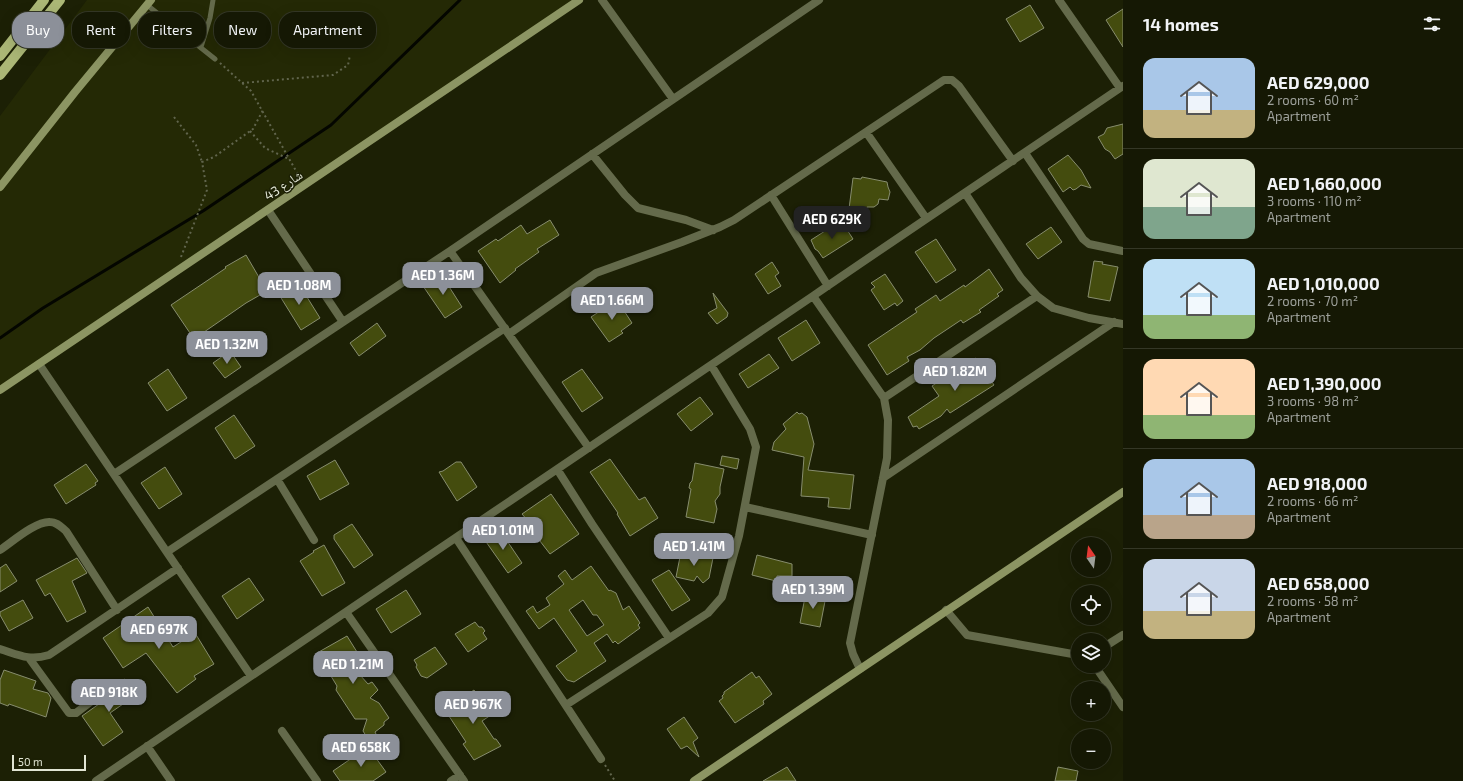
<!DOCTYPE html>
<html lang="en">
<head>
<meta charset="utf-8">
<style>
	:root { --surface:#151804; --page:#1e210e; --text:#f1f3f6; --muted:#9da09a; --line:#343726; --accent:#8c9099 }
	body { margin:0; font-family:"Exo 2","Noto Naskh Arabic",sans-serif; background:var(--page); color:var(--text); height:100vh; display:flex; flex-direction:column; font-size:15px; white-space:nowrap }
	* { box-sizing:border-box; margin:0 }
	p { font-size:13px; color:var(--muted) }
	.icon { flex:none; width:22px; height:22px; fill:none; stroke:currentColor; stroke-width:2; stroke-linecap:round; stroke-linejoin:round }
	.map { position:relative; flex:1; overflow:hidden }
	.side { display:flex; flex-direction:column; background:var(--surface); width:340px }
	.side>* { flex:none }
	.hud { position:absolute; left:12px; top:12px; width:380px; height:36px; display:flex; gap:8px }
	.needle { width:26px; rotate:346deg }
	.fabs { position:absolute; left:1071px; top:537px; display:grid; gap:8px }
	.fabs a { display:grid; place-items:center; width:40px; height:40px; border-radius:50%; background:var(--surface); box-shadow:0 4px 16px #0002,0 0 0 1px var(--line); font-size:20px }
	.scale { position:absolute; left:12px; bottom:10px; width:74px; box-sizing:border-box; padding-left:4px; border:2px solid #e1e5d4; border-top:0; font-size:11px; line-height:14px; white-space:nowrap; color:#e1e5d4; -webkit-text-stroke:3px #1c2005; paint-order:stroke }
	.price { position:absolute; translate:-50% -34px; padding:0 9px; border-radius:8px; background:var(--accent); color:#fff; font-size:13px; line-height:26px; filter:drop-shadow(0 1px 2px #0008) }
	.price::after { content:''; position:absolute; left:50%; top:24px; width:12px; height:9px; margin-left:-6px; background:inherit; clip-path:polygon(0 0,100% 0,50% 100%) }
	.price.current { background:#222; color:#fff }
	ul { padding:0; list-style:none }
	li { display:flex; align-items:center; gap:12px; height:100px; padding:0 20px }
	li+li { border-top:1px solid var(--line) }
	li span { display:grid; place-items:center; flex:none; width:112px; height:80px; border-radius:12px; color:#555 }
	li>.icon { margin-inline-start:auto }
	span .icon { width:48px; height:48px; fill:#fffc; stroke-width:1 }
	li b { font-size:17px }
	h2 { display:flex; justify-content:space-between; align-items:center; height:48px; padding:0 20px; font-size:17px }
	.chip { padding:0 14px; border-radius:16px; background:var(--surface); box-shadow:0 4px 16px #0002,0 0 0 1px var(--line); font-size:14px; line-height:36px }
	.chip.current { background:var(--accent); color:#fff }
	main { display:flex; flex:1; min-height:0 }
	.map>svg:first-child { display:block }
	.built { fill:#242905 }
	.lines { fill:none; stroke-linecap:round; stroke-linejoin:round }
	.stream { stroke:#040600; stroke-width:3 }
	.building { fill:#444c0e; stroke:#878d6e; fill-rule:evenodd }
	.path { stroke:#61654d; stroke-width:2; stroke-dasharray:2 3; stroke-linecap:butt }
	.lane { stroke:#646a4b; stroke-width:5 }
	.street { stroke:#646a4b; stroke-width:8 }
	.secondary { stroke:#8c9563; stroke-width:8 }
	.primary { stroke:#abb776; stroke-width:10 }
	.labels { text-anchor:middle; stroke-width:3; stroke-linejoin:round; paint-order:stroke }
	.street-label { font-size:13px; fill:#e1e5d4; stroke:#1c2005 }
</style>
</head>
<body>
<main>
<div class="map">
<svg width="1123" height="781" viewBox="0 0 1123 781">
	<rect width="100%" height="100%" fill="#1c2005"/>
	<!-- built -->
	<path class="built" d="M87,0H579L0,390V116Z"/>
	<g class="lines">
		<!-- stream -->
		<path class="stream" d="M0,338L43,308L203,211L331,125L460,0"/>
	</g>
	<!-- building -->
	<path class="building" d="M1030,5L1044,28L1020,42L1006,19Z
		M1123,9V47L1106,20Z
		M1123,124V154L1115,159L1110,152L1105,149L1098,137L1104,134L1107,128Z
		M1068,155L1081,170L1091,188L1081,185L1076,189L1073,190L1070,187L1063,192L1048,169Z
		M862,177L887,182L888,187L890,192L888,200L879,199L878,204L874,207H867L865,215L857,213V211L849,209L853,178L861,179Z
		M550,220L559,235L537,249L539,252L515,269L516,270L500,283L478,251L496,239L498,241L521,225L527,234Z
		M839,222H842L853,239L823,258L818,251L815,249L811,240Z
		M1051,227L1062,242L1038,259L1026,244Z
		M936,239L956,270L936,283L915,252Z
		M246,255L267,291L246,303L194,339L171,305L226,268L225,267Z
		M1094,261L1103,262L1102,264L1118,267L1110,301L1088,297Z
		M772,262L779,273L775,276L781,286L768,294L755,274Z
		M989,269L1003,290L997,294L999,296L979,310L981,312L963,323L961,320L934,338L920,350L907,357L909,361L887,375L868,345L917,312L915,309L936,295L940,301L964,285L965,287Z
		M441,274L462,307L445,318L423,286Z
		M885,274L903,301L897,306L895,303L884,310L871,290L875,287L871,283Z
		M297,281L320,318L301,330L278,293Z
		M713,293L728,313L727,317L717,324L708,313L717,308Z
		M617,300L632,323L621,331L623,333L609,342L591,317Z
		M806,320L820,343L792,361L778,338Z
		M377,323L386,336L359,356L350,343Z
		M230,351L241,367L225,378L213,363Z
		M769,354L779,368L748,388L739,374Z
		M976,358L980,362L984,361L994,375L990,379L994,385L950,413L947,409L941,416L919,429L917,426L913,427L908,417L939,396L932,386L938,382L940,378L943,379L951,375Z
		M168,369L187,398L167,411L148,383Z
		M582,369L603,398L582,412L562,382Z
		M700,397L713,414L691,431L677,414Z
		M797,412L799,414L802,413L807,417L814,444L808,470L854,475L850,509L828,507L829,498L801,496L804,457L772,450L774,442L786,429L783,424Z
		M234,415L255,446L235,459L215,428Z
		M722,456L739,459L737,469L720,465Z
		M610,459L639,500L645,497L658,518L630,536L617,514L618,513L590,472Z
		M335,460L349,484L320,500L307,476Z
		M456,462H461L477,487L457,501L439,472L443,471Z
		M695,463L724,469L720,487V494L715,501L717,509L714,523L686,517L691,489L689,488L690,483L692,481Z
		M86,464L98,481L95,483L96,485L66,504L54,485Z
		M165,467L182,494L159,509L141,483Z
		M551,494L579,534L550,554L526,523L528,521L522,514Z
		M352,524L373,555L354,568L334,539V535Z
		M499,529L522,563L508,573L484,539Z
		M324,545L345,583L322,596L300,561L314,552L313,551Z
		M681,552L713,558L709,578L703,583L697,576L694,581L676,577Z
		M757,555L792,564V576H777L776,581L752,575Z
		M77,558L87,573L72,581L86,612L67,622L50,593L45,596L36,580Z
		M6,564L17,581L0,592V568Z
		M591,566L609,591L610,590L616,593L623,610L629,606L640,623L638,625L640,628L618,644L615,641L613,643L607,634L594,643L606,661L574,682L567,680L556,666L577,651L554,618L539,629L526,611L533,606L537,613L550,605L546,598L564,584L558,576L565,570L572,580ZM583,600L593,615H597L604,625L587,636L569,610Z
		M669,570L690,600L672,611L652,580Z
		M249,578L264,600L237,619L222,596Z
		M406,590L421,614L391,633L376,609Z
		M806,592L826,596L820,627L800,623Z
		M23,600L33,618L9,631L0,615V612Z
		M148,607L173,647L195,633L214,664L194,676L196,679L177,693L146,653L123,668L103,638Z
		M475,622L479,627H482L485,631L483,633L487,639L468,652L455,634Z
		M347,636L362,660L352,666L368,684L372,682L378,690L370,698L379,703L389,718L384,722V725L375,732L376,734L368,739L363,731L367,719H355L336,690L337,686L317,653Z
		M435,647L447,664L427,678L421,676L416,667L417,665L414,660Z
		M4,670L36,681L33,689L48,693L51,698L46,717L9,704L8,706L0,703V680Z
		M752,672L756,678L759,676L772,694L763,701L764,704L735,723L719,701L723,698L722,696L724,694V692Z
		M125,679L136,695L110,713L123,732L103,746L82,716L106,699L103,694Z
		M474,690L491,715L482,721L494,739H496L501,746L474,760L463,744L466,742L445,710Z
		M684,717L698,738L693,742L699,757L687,746L681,749L667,729Z
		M368,747L386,772L373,781H340L333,771Z
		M787,767L796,781H763Z
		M1058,767L1078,771L1076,781H1055Z"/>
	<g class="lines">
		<!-- path -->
		<path class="path" d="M220,63L251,91L300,178
			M242,83L333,75L348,65L350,55
			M174,117L196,145L202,162
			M250,131L265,148L289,159
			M181,257L207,190L202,162L214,157L253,129L263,110
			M605,765L615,781"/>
		<!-- lane -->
		<path class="lane" d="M147,5L215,59
			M201,47L210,18L213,0"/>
		<!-- street -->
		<path class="street" d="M602,0L673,99
			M1059,0L1120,88
			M866,132L926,218
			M1025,153L1083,239L1089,244L1123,251
			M592,154L625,195L638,208L686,220L713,230
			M965,193L1021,278L1037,296L1053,308L1089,318L1123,324
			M771,195L828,286
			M268,210L343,322
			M450,251L589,448
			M813,296L884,398L888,420L887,458L850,643L853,654L860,669
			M509,334L596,273L682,242L720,227L734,220L944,80H952L959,86L1013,161
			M39,364L251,676
			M884,398L1037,296
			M557,469L592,524L669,638
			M114,474L450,251L819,0
			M883,478L1114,322
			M277,479L314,540
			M745,507L872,535
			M456,538L601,759
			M0,550C12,542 36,521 50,522C57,522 61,527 66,531L117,610
			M167,552L505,328
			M946,610L967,635L1078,655
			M346,612L464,781
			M1104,647L1123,635
			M0,649C19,655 29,661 49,655L178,568
			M29,658L69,713H76L98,696
			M1095,666L1123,707
			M566,705L708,613L722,597L739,536L756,447L750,429L711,365
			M282,731L317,781
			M147,746L171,781
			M96,781L813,296C916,225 1020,156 1123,86
			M451,781L460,775"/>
		<!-- secondary -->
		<path class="secondary" d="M0,187L75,92L151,0
			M0,390L579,0
			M694,781L1123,492"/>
		<!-- primary -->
		<path class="primary" d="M0,56L44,0
			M0,75L60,0"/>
	</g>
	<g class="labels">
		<!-- street labels -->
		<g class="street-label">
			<text transform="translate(283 185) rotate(-34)" y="5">شارع 43</text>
		</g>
	</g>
</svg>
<div class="fabs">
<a><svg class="needle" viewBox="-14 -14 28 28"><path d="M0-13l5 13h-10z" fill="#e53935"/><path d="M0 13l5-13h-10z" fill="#9da09a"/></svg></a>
<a><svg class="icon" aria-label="locate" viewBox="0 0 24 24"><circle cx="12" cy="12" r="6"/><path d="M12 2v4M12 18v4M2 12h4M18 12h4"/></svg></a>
<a><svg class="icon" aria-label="layers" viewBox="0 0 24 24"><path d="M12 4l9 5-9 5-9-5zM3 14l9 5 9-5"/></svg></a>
<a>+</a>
<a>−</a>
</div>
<div class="scale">50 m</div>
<b class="price current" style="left:832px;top:240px">AED 629K</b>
<b class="price" style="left:443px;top:296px">AED 1.36M</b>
<b class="price" style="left:299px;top:306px">AED 1.08M</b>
<b class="price" style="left:612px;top:321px">AED 1.66M</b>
<b class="price" style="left:227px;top:365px">AED 1.32M</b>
<b class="price" style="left:955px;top:392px">AED 1.82M</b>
<b class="price" style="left:503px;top:551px">AED 1.01M</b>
<b class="price" style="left:694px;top:567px">AED 1.41M</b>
<b class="price" style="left:813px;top:610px">AED 1.39M</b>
<b class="price" style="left:159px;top:650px">AED 697K</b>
<b class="price" style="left:353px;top:685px">AED 1.21M</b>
<b class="price" style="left:109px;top:713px">AED 918K</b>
<b class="price" style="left:473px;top:725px">AED 967K</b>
<b class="price" style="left:361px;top:768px">AED 658K</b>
<div class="hud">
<a class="chip current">Buy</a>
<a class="chip">Rent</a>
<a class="chip">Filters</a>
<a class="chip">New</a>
<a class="chip">Apartment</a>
</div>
</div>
<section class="side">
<h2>14 homes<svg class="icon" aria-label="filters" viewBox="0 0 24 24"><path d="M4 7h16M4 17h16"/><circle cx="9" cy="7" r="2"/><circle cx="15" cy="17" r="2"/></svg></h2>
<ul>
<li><span style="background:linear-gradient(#a9c7e8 65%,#c2b280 0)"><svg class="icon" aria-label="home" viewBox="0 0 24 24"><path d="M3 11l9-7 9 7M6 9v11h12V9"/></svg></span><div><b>AED 629,000</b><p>2 rooms · 60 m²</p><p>Apartment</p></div></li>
<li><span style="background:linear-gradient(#dfe7d0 60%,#7fa58c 0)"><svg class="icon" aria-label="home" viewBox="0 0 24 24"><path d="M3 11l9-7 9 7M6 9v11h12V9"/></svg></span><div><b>AED 1,660,000</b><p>3 rooms · 110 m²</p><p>Apartment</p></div></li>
<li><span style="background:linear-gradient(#bfe0f5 70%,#8fb573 0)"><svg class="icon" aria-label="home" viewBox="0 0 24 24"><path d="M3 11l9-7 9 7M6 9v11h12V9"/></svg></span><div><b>AED 1,010,000</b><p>2 rooms · 70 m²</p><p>Apartment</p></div></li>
<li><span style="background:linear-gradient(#ffd9b3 70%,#8fb573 0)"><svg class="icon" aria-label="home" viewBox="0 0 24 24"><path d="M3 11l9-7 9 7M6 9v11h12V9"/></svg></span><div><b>AED 1,390,000</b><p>3 rooms · 98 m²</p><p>Apartment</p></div></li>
<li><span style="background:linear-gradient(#a9c7e8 70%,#b9a48a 0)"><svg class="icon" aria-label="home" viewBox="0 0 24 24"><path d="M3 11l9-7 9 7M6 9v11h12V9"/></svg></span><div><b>AED 918,000</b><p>2 rooms · 66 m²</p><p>Apartment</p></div></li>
<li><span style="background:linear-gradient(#c9d6e8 65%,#c2b280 0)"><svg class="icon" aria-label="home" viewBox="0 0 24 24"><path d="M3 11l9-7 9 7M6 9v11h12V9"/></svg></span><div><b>AED 658,000</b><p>2 rooms · 58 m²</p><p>Apartment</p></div></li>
</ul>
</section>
</main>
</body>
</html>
